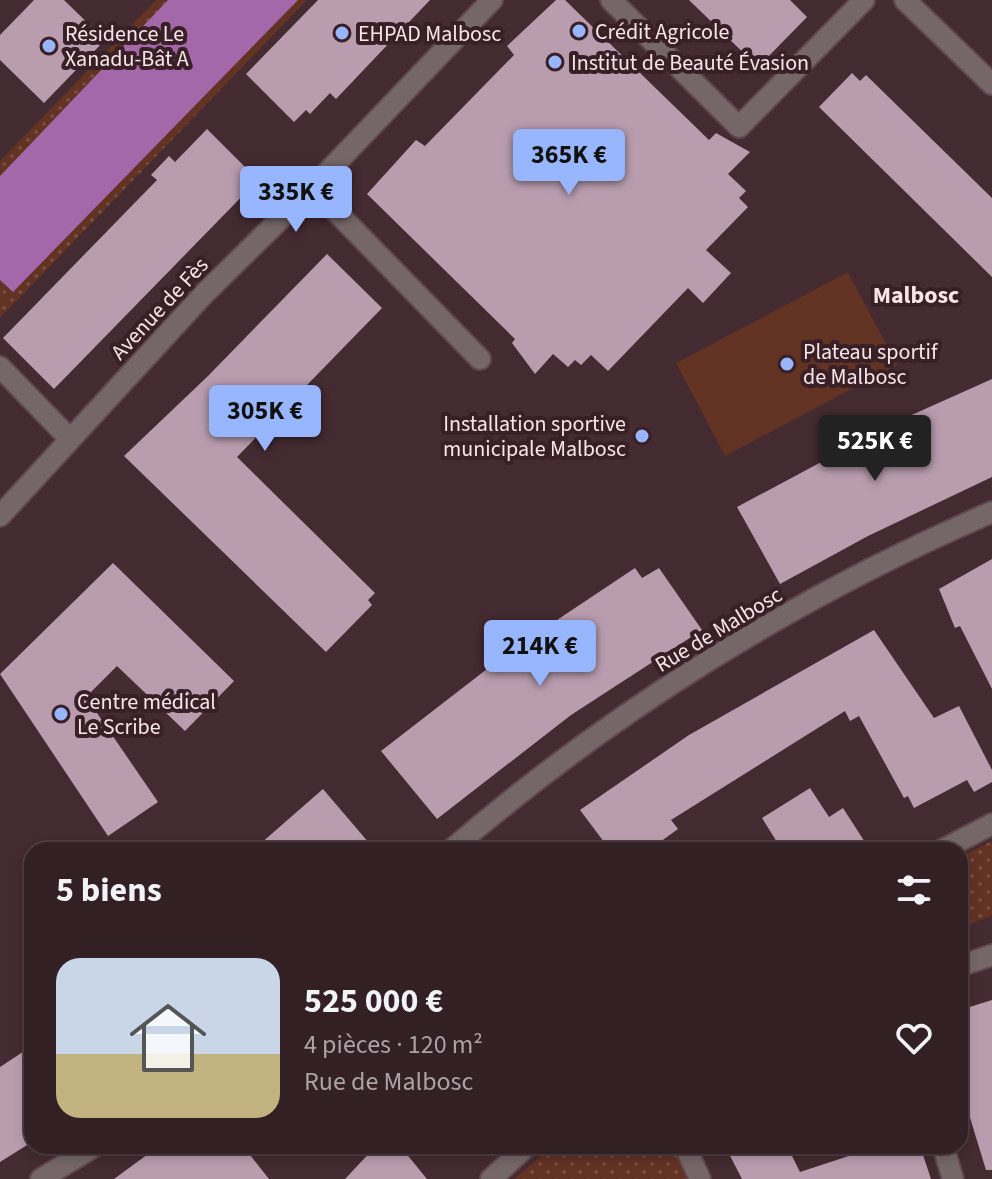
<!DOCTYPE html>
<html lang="fr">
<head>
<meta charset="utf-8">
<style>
	:root { --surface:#332025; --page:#3e2d32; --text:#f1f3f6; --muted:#a9a3a7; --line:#4e3e42; --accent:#98b6fd }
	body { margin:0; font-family:"Source Sans 3",sans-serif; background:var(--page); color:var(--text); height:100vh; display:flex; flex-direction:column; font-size:30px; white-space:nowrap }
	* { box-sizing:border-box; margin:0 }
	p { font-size:26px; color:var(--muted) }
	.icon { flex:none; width:44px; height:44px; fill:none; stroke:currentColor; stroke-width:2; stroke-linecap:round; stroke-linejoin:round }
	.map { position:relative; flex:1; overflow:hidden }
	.panel { position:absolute; left:24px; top:842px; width:944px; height:312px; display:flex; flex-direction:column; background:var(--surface); border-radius:24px; box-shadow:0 4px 12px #0003,0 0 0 2px var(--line) }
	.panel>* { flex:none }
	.price { position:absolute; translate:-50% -68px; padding:0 18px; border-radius:8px; background:var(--accent); color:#111; font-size:26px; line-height:52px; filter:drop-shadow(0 2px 4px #0008) }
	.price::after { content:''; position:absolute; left:50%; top:48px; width:24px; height:18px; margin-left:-12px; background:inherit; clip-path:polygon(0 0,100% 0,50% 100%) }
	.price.on { background:#222; color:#fff }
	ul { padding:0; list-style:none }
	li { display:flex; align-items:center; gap:24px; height:200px; padding:0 32px }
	li span { display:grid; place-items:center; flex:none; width:224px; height:160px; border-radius:24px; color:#555 }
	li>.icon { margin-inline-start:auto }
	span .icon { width:96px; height:96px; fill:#fffc; stroke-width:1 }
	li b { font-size:34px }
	h2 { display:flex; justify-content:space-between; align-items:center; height:96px; padding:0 32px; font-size:34px }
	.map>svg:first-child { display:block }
	.grass { fill:url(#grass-dots) }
	.garden { fill:#623222 }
	.water { fill:#a367aa }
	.building { fill:#b99dae }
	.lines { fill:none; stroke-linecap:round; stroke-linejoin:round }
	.street-casing { stroke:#61484f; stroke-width:24 }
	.street { stroke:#756767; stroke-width:20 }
	.poi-dot { fill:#98b6fd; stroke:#392027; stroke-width:3 }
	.labels { text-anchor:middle; stroke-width:8; stroke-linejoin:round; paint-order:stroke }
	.poi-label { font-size:22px; fill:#f8e6ea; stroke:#392027; text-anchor:start }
	.street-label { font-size:22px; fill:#f8e6ea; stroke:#392027 }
	.neighbourhood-label { font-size:24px; font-weight:bold; fill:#f8e6ea; stroke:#392027 }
</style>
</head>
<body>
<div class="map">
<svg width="992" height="1179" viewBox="0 0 992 1179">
	<defs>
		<pattern id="grass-dots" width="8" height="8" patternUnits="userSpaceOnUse" patternTransform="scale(2)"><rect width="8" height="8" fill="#623222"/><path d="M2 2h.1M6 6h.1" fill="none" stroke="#795042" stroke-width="1.8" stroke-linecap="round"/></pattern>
	</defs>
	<rect width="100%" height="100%" fill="#442a31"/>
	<!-- grass -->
	<path class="grass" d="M156,0H307L0,318V161Z
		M992,841V916L960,927V857Z
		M553,1146H675L691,1179H514Z"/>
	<!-- garden -->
	<path class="garden" d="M848,272L897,365L725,456L676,363Z"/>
	<!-- water -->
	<path class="water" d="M168,0H298L13,292L0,280V176Z"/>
	<!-- building -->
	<path class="building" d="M34,0H64L105,40L44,103L0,60V35Z
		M318,0H430L336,99L330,93L310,114L306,110L294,122L246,74Z
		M556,0H565L709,140L716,133L750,152L728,174L746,191L739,198L748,207L706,250L731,273L703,303L688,288L608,371L591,355L581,365L575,360L568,367L553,354L535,374L512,343L515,339L367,194L416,140L425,146L514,55L507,46Z
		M689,0H790L807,17L758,67Z
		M852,73L860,81L866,75L992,198V277L819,107Z
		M207,129L258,180L54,389L3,338L157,180L151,175L169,156L175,162Z
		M327,254L382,308L237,457L375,593L368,600L372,605L326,652L124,456L208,376Z
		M992,379V477L868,536L780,584L737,507L896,422Z
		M992,559V689L960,626L955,628L939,589Z
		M113,563L234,681L185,731L117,666L86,697L158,802L108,836L0,674Z
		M635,568L642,578L659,568L702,630L571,715L437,819L381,751L509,652Z
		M874,630L934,718L959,706L992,770V782L974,792L967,780L914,808L908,796L904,798L859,716L850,721L845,711L671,820L678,829L649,850H610L580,810L689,735Z
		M810,788L829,817L843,808L870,850H782L762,818Z
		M323,789L375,850H253Z
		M992,1000V1170H986L960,1085V1010Z
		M32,1046V1142L0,1162V1067Z
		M159,1146H243L269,1179H114Z
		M376,1146H400L427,1179H345Z
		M725,1146H787L800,1172L879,1146H920L931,1179H742Z"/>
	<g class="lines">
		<defs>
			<path id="street" d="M611,0L739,127L864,0
				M905,0L992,84
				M313,188L480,359
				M0,367L69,438
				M0,516L204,294L318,182L492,0
				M451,850C612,711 797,596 992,512
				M942,850L992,824
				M960,966L992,955
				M685,1146L700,1179
				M943,1146L953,1179
				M41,1179L95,1146
				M491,1179L527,1146"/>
		</defs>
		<!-- street casing -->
		<use href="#street" class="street-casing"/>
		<!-- street -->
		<use href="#street" class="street"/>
	</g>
	<!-- markers -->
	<g class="poi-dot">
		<circle cx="579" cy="31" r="8"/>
		<circle cx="342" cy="33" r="8"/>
		<circle cx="49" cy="46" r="8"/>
		<circle cx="555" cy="62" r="8"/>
		<circle cx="787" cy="364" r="8"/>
		<circle cx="642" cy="436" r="8"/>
		<circle cx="61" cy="714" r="8"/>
	</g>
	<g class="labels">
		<!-- poi labels -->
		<g class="poi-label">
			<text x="595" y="39">Crédit Agricole</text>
			<text x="65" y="41">Résidence Le<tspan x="65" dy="25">Xanadu-Bât A</tspan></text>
			<text x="358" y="41">EHPAD Malbosc</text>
			<text x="571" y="70">Institut de Beauté Évasion</text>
			<text x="803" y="359">Plateau sportif<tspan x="803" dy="25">de Malbosc</tspan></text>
			<text x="626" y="431" text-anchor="end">Installation sportive<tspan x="626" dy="25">municipale Malbosc</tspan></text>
			<text x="77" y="709">Centre médical<tspan x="77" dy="25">Le Scribe</tspan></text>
		</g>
		<!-- street labels -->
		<g class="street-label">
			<text transform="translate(159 308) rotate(-47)" y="8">Avenue de Fès</text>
			<text transform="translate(718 629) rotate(-31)" y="8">Rue de Malbosc</text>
		</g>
		<!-- neighbourhood labels -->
		<g class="neighbourhood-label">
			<text x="916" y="303">Malbosc</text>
		</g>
	</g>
</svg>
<b class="price" style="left:569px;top:197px">365K €</b>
<b class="price" style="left:296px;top:234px">335K €</b>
<b class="price" style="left:265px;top:453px">305K €</b>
<b class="price on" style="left:875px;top:483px">525K €</b>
<b class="price" style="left:540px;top:688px">214K €</b>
<section class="panel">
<h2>5 biens<svg class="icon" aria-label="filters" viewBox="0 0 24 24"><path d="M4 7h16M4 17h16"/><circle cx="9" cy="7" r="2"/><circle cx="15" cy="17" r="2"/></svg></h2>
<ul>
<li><span style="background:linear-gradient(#c9d6e8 60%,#c2b280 0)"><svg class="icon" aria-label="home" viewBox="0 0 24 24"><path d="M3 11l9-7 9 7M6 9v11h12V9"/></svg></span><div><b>525 000 €</b><p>4 pièces · 120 m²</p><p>Rue de Malbosc</p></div><svg class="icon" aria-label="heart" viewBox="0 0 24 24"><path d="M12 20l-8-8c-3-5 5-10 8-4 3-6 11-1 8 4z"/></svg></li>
</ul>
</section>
</div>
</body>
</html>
